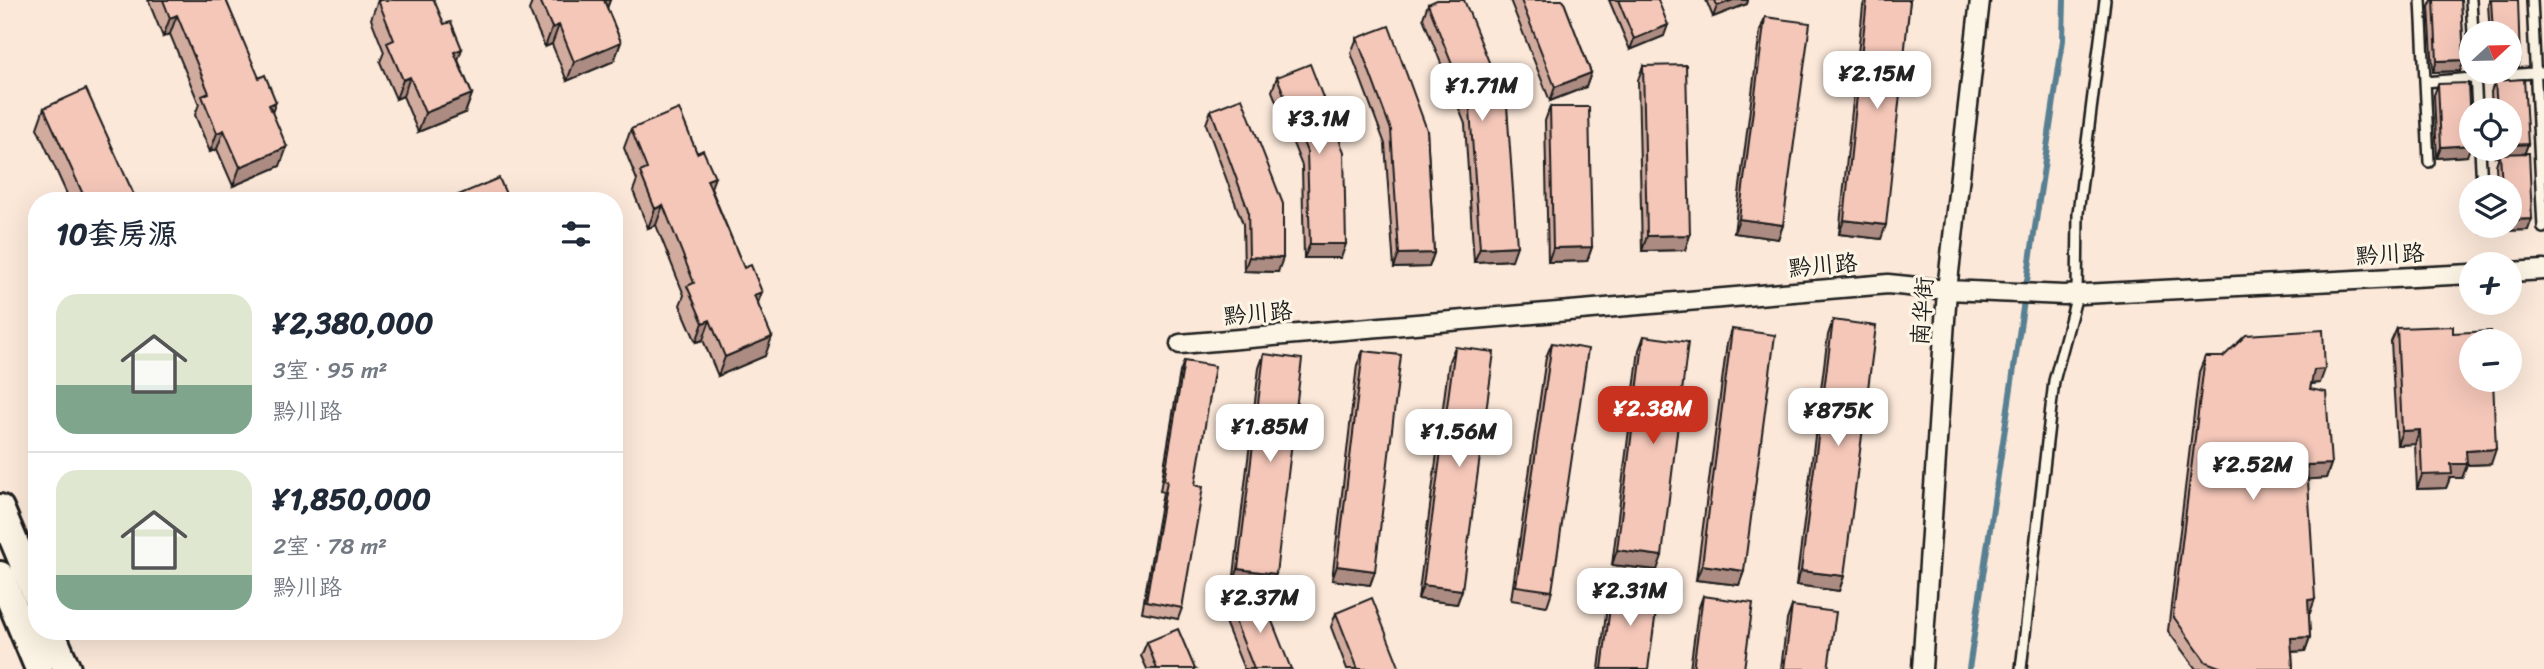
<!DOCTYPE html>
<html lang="zh">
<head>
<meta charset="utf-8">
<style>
	:root { --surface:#fff; --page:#f6f6f7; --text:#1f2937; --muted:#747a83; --line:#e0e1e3; --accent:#c8321e }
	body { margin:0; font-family:Sriracha,"LXGW WenKai TC",sans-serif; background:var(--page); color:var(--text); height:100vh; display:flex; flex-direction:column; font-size:26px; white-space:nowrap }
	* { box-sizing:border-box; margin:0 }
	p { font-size:23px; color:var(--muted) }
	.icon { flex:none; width:38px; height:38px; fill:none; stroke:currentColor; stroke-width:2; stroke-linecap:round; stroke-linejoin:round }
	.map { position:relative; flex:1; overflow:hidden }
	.side { position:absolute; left:28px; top:192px; width:595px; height:448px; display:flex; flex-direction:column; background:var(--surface); border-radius:28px; box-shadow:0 7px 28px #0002 }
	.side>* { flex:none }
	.needle { width:46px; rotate:68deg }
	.fabs { position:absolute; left:2459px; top:21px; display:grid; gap:14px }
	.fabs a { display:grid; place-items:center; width:63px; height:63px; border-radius:50%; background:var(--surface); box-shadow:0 7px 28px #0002; font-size:35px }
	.price { position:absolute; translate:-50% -60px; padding:0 16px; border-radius:14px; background:#fff; color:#222; font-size:23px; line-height:46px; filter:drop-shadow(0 2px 4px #0008) }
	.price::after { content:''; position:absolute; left:50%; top:42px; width:21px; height:16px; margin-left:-10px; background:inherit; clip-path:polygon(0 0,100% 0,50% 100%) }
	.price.active { background:var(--accent); color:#fff }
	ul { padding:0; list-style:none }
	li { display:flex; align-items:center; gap:21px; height:175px; padding:0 28px }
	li+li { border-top:2px solid var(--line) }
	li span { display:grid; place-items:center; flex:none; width:196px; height:140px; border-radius:21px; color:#555 }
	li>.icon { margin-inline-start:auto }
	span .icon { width:84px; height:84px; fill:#fffc; stroke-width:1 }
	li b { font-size:30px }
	h2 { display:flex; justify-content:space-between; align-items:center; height:84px; padding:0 28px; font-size:30px }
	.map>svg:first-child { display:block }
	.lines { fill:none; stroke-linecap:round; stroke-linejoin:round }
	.stream { stroke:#588092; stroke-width:6 }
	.lane-casing { stroke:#1c1c1c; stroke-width:14 }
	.street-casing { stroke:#1c1c1c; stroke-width:23 }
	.secondary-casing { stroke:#1c1c1c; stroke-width:32 }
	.lane { stroke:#fcf5e5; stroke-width:9 }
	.street { stroke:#fcf5e5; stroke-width:18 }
	.secondary { stroke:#fcf5e5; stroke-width:26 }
	.wall { fill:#d2ab9f; stroke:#1c1c1c; stroke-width:2 }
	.shaded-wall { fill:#ab8b82; stroke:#1c1c1c; stroke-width:2 }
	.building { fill:#f4c7b9; stroke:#1c1c1c; stroke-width:2 }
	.labels { text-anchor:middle; stroke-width:6; stroke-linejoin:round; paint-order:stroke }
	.street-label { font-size:23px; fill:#1c1c1c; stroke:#fcf5e5 }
</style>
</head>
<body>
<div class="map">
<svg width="2544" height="669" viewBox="0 0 2544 669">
	<rect width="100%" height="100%" fill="#fbe8d9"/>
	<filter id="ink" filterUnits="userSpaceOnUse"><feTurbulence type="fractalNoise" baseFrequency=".0143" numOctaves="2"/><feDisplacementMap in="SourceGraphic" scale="14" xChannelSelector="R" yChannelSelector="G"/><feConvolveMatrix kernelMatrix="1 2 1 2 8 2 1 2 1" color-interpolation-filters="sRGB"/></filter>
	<g filter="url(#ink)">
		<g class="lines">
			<!-- stream -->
			<path class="stream" d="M1969,669L2063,40L2064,0"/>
			<defs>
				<path id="lane" d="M2421,0L2429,162
					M2471,0L2473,33
					M2532,0L2543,228
					M2475,73L2477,110
					M2425,82L2544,72
					M2480,149L2482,187
					M2484,226V228
					M2021,669L2054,381L2077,295L2078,213L2105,0"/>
				<path id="street" d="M2510,272L2544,270
					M1180,344L1888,284L1947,290L2064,295L2471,274
					M1922,669L1947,290L1980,0"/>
				<path id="secondary" d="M0,508L37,596
					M0,575L39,669
					M51,632L67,669"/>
			</defs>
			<!-- lane casing -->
			<use href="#lane" class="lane-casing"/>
			<!-- street casing -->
			<use href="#street" class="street-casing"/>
			<!-- secondary casing -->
			<use href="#secondary" class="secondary-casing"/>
			<!-- lane -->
			<use href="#lane" class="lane"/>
			<!-- street -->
			<use href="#street" class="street"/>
			<!-- secondary -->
			<use href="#secondary" class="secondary"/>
		</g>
		<!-- wall -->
		<path class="wall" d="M148,0H226L272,113L280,166L233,186L217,149L210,152L195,115L199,104L170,34L163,37Z
			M378,0L458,60L472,94L465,113L418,132L403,96L396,99L380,62L384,52L371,19Z
			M533,0H610L607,8L621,42L614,61L567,81L552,44L545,47L529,10Z
			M1510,0H1563L1591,73L1586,87L1550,101Z
			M1609,0H1658L1664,36L1630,50Z
			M1706,0H1748L1747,4L1713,17Z
			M1865,0H1910L1881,239L1839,234L1863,6Z
			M2432,0H2461L2464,60L2460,71L2433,72L2429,7Z
			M2490,0H2518V68H2510V33H2490L2488,5Z
			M1428,4L1507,107L1512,260L1474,262L1465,124L1423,18Z
			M1765,17L1783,225L1778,239L1734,233L1760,31Z
			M1357,38L1427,130L1434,253L1429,267L1394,268L1385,144L1351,53Z
			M1643,66L1690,235L1685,250L1642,251L1638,80Z
			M1277,77L1344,152L1341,258H1304L1302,166L1272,91Z
			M2495,81L2528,144L2524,153L2528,230L2499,231V226H2510V187H2497L2496,165L2499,156L2495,157V149H2510V110H2492L2491,92Z
			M2438,84L2467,156L2437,158L2434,95Z
			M1550,107L1592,247L1587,261L1548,262L1545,121Z
			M44,108L132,201H70L37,128Z
			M1211,110L1278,272L1244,271L1243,224L1206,124Z
			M631,129L711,188L758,303L765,356L718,376L703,340L696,342L680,305L684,295L656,225L648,228L633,191L637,180L624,148Z
			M1833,320L1844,576L1839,591L1796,585L1828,335Z
			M2397,328L2453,333L2491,464L2467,465L2462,478H2450L2446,488L2417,489L2415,444L2397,445L2391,342Z
			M1732,329L1744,571L1739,585L1696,580L1727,343Z
			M1644,336L1657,570L1612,565L1639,350Z
			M1552,343V591L1547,606L1511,600L1546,357Z
			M1455,347L1462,590L1457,604L1418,599L1449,361Z
			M1363,351L1375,571L1370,585L1332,580L1357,365Z
			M1264,354L1271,588L1233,584L1259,368Z
			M2205,357L2320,383L2311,384L2310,389L2331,464L2326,478L2308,479L2310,613H2309L2310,637L2305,651L2292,652L2293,669H2196L2168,631L2199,372Z
			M1184,361L1195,485L1182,608L1178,619L1142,612L1163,492L1160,491L1180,372Z
			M1613,584L1648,669H1599L1608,598Z
			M1703,596L1744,669H1690L1698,610Z
			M1792,606L1828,669H1781L1787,620Z
			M1230,608L1291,669H1244L1225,622Z
			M1336,613L1400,669H1347L1331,627Z
			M1147,642L1195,669H1147L1141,656Z"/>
		<!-- shaded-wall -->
		<path class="shaded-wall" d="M604,0H610L604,16Z
			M1733,0H1748L1747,4L1713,17L1717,6Z
			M177,15L170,34L163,37L170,18Z
			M559,25L552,44L545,47L552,28Z
			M1668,25L1664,36L1630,50L1634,39Z
			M621,42L614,61L567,81L574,62Z
			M462,49L455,68L454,52Z
			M2464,60L2460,71L2433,72L2437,61Z
			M2520,60L2518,68H2510V61Z
			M1591,73L1586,87L1550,101L1555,87Z
			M410,77L403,96L396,99L403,80Z
			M472,94L465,113L418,132L425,113Z
			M276,102L269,121V105Z
			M224,130L217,149L210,152L217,133Z
			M2528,144L2524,155L2495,157L2498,149H2510V145Z
			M2471,145L2467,156L2437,158L2441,147Z
			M287,147L280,166L233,186L240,167Z
			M715,177L708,196L707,180Z
			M134,195L132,201H120Z
			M663,205L656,225L648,228L655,209Z
			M1739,219L1783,225L1778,239L1734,233Z
			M2532,219L2528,230L2499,231L2501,226H2510V220Z
			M1844,220L1886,225L1881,239L1839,234Z
			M1690,235L1685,250L1642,251L1647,236Z
			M1310,244H1346L1341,258H1304Z
			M1517,246L1512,260L1474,262L1480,248Z
			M1592,247L1587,261L1548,262L1553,248Z
			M1434,253L1429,267L1394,268L1399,254Z
			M1249,257L1283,258L1278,272L1244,271Z
			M762,292L755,311L754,295Z
			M710,320L703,340L696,342L703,323Z
			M772,337L765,356L718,376L725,357Z
			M2325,369L2320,383L2308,384L2314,370Z
			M2420,430L2415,444L2397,445L2402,431Z
			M2496,449L2491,464L2467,465L2462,478H2450L2446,488L2417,489L2422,475L2451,464L2466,451Z
			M2331,464L2326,478L2302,480L2307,465Z
			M1617,550L1662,556L1657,570L1612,565Z
			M1702,565L1744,571L1739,585L1696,580Z
			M1337,566L1375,571L1370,585L1332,580Z
			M1238,569L1276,574L1271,588L1233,584Z
			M1801,571L1844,576L1839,591L1796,585Z
			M1423,585L1462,590L1457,604L1418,599Z
			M2315,599L2310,613L2303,614L2308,600Z
			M2310,637L2305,651L2286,652L2291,638Z"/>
		<!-- building -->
		<path class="building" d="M163,0H226L259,78L265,75L276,102L269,105L287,147L240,167L224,130L217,133L202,96L209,93L177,15L170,18Z
			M378,0H434L444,24L451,22L462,49L454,52L472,94L425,113L410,77L403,80L387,43L394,40Z
			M540,0H604L621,42L574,62L559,25L552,28Z
			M1437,0H1464L1507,107L1517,246L1480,248L1470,110L1428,4Z
			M1521,0H1563L1591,73L1555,87Z
			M1618,0H1658L1668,25L1634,39Z
			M1715,0H1733L1717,6Z
			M1867,0H1910L1886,225L1844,220Z
			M2434,0H2461L2464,60L2437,61Z
			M2491,0H2518L2520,60L2510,61V33H2493Z
			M1765,17L1810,23L1783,225L1739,219Z
			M1389,26L1427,130L1434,253L1399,254L1391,130L1357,38Z
			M1310,64L1344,152L1346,244H1310L1307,152L1277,77Z
			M1686,65L1690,235L1647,236L1643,66Z
			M2524,79L2528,144L2510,145V110H2497L2495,81Z
			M2468,83L2471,145L2441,147L2438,84Z
			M86,89L134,195L120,201H86L44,108Z
			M1242,98L1283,204V258L1249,257L1248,210L1211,110Z
			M1550,107H1589L1592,247L1553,248Z
			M679,109L697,153L703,150L715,177L707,180L744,268L751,265L762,292L754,295L772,337L725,357L710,320L703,323L687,286L694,283L663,205L655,209L640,172L647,169L631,129Z
			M2529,153L2532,219L2510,220V187H2502L2500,154Z
			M499,178L509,201H452L451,198Z
			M1833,320L1876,326L1844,576L1801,571Z
			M2453,326V333L2491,331V341H2471V380H2493L2496,449L2466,451L2467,464H2451L2452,474L2422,475L2420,430L2402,431L2397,328Z
			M1732,329L1775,335L1744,571L1702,565Z
			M2323,330L2325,369L2314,370L2310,389L2326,392L2331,464L2307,465L2315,599L2308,600L2310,637L2291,638L2293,669H2225L2206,662L2173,616L2205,357H2223L2246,335Z
			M1644,336L1688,342L1662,556L1617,550Z
			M1552,343L1588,349L1552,591L1516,586Z
			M1455,347L1494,352L1462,590L1423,585Z
			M1363,351L1401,355L1375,571L1337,566Z
			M1264,354L1302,359L1276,574L1238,569Z
			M1184,361L1215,366L1195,485L1203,487L1182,608L1146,601L1167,481L1164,480Z
			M1613,584L1659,590L1648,669H1602Z
			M1262,596L1291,669H1254L1230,608Z
			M1703,596L1753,603L1744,669H1693Z
			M1372,598L1400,669H1358L1336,613Z
			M1792,606L1836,612L1828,669H1784Z
			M1178,629L1195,669H1157L1147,642Z"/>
	</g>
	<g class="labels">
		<!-- street labels -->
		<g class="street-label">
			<text transform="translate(2390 254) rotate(-3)" y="8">黔川路</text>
			<text transform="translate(1823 265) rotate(-5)" y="8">黔川路</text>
			<text transform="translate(1922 311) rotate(-86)" y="8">南华街</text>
			<text transform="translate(1258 313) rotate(-5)" y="8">黔川路</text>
		</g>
	</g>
</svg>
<div class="fabs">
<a><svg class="needle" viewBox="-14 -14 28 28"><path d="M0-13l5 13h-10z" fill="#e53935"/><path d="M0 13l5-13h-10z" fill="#747a83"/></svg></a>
<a><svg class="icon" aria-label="locate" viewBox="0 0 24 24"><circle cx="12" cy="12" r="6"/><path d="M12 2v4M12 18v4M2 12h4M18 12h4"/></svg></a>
<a><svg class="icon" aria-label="layers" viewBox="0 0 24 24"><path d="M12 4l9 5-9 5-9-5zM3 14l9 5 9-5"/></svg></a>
<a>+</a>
<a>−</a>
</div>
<b class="price" style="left:1877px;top:111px">¥2.15M</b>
<b class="price" style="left:1482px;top:123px">¥1.71M</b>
<b class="price" style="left:1319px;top:156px">¥3.1M</b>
<b class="price active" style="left:1653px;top:446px">¥2.38M</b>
<b class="price" style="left:1838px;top:448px">¥875K</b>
<b class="price" style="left:1270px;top:464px">¥1.85M</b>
<b class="price" style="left:1459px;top:469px">¥1.56M</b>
<b class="price" style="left:2253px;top:502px">¥2.52M</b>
<b class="price" style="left:1630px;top:628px">¥2.31M</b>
<b class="price" style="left:1260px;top:635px">¥2.37M</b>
<section class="side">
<h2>10套房源<svg class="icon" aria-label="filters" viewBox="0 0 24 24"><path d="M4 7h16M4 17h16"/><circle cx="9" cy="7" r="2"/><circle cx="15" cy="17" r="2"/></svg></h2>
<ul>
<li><span style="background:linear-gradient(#dfe7d0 65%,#7fa58c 0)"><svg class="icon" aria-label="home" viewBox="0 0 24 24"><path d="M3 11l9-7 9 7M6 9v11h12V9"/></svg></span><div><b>¥2,380,000</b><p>3室 · 95 m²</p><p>黔川路</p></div></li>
<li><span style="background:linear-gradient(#dfe7d0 75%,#7fa58c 0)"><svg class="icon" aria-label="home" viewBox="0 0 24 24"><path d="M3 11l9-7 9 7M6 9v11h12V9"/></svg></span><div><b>¥1,850,000</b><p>2室 · 78 m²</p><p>黔川路</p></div></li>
</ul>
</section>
</div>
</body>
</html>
